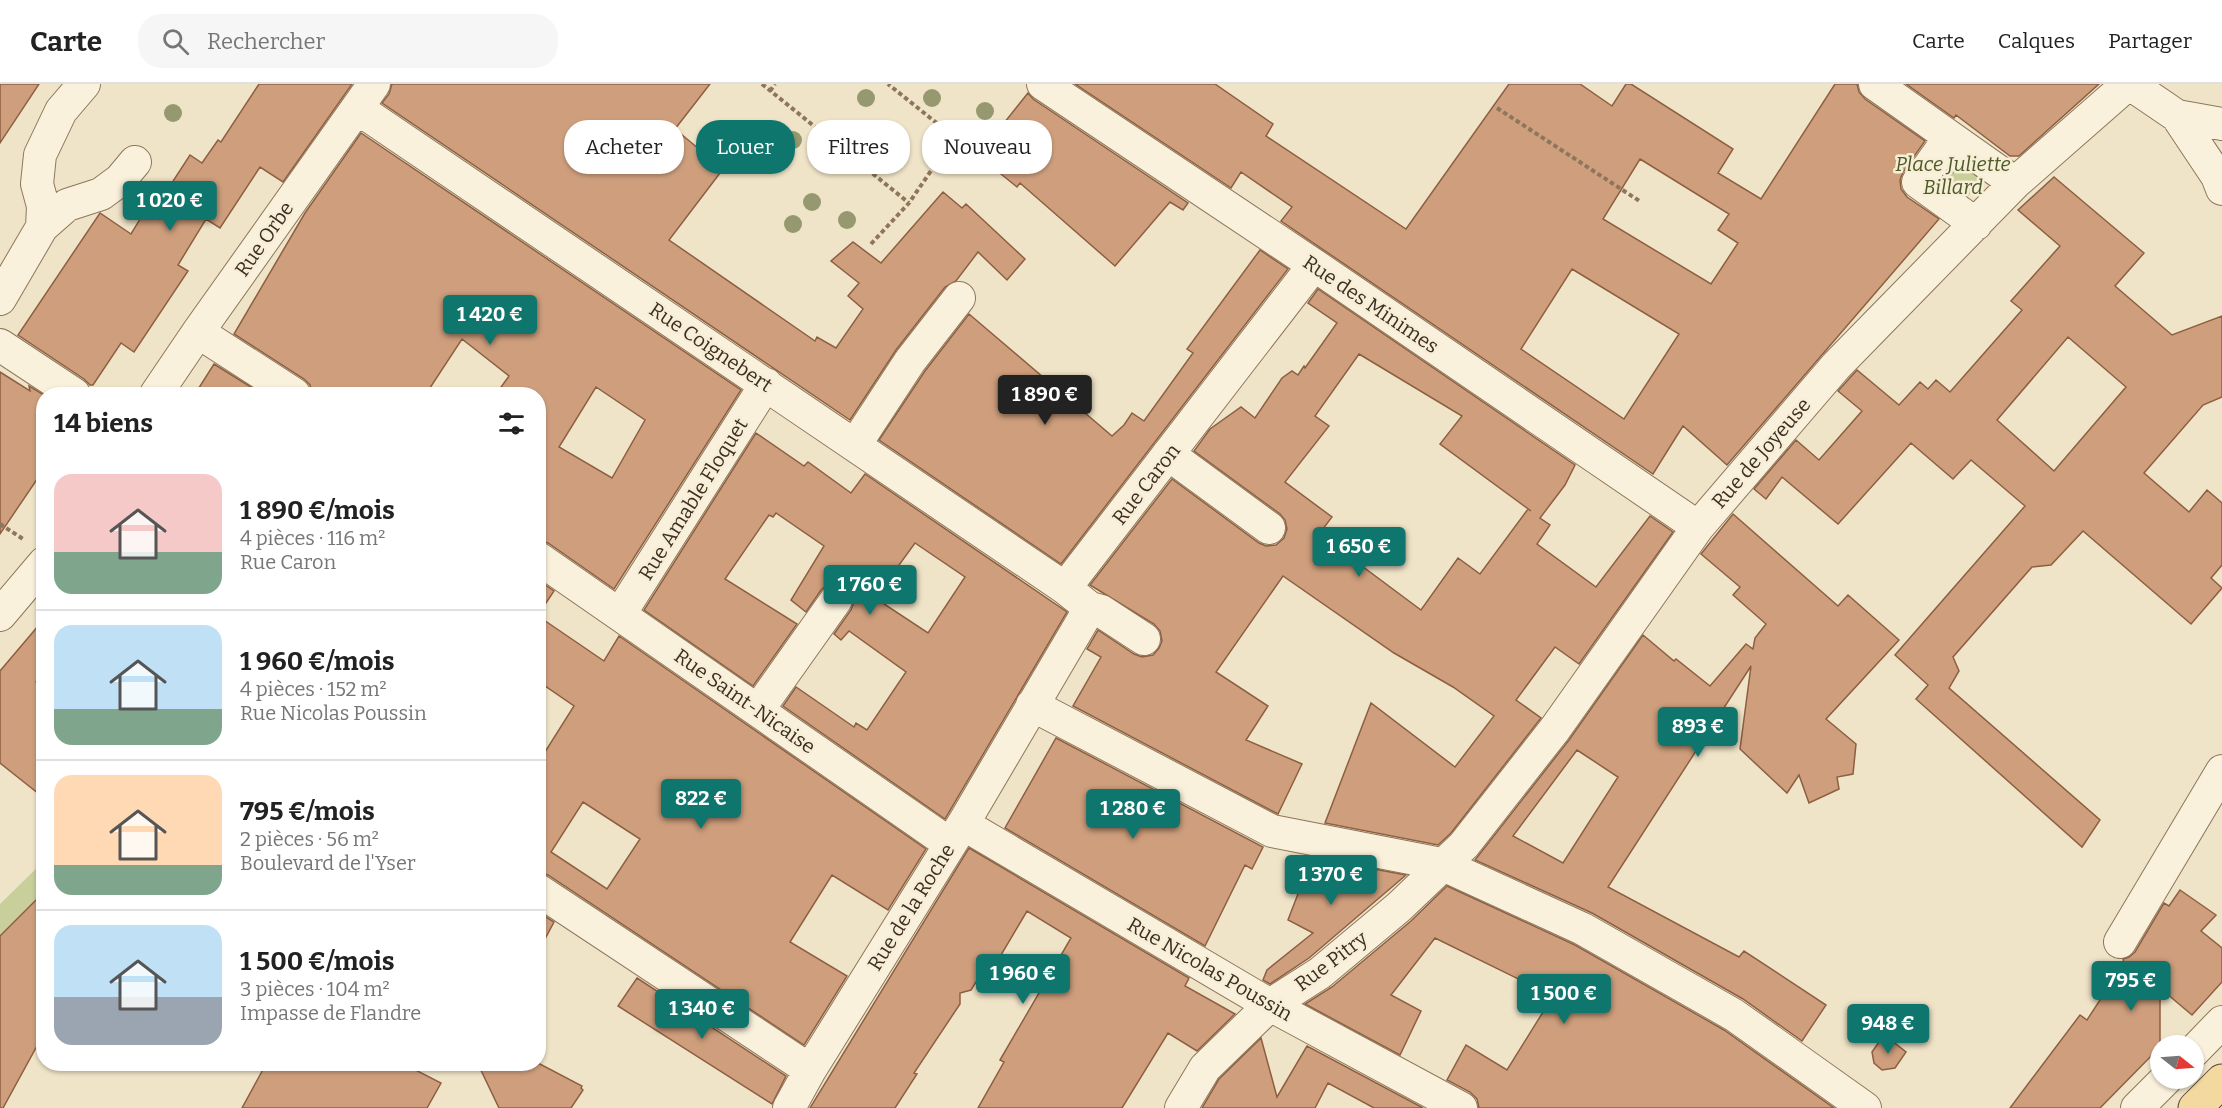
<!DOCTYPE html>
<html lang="fr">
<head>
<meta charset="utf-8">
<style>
	:root { --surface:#fff; --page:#f6f6f6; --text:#222; --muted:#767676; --line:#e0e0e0; --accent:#0f766e }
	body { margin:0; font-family:Bitter,serif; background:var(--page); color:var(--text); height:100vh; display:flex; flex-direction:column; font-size:22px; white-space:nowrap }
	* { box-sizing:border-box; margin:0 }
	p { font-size:20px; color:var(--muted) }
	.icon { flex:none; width:33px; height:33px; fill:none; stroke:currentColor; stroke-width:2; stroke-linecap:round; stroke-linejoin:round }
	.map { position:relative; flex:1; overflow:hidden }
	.sheet { position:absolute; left:36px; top:303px; width:510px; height:684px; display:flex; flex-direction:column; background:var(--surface); border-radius:24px; box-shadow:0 2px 4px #0004 }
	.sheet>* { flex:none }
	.guide { position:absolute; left:564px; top:36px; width:570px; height:54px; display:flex; gap:12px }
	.needle { width:39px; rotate:107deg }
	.controls { position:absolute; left:2150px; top:951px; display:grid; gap:12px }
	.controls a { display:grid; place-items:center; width:54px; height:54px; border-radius:50%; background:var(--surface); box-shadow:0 2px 4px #0004; font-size:30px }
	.price { position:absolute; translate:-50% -51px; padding:0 14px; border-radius:6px; background:var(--accent); color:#fff; font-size:20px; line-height:39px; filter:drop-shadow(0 2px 3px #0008) }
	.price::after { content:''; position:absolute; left:50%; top:36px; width:18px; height:14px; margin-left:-9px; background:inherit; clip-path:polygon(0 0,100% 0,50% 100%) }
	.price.on { background:#222; color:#fff }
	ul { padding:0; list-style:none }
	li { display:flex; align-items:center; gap:18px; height:150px; padding:0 18px }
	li+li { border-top:2px solid var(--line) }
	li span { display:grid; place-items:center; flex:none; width:168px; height:120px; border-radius:18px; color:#555 }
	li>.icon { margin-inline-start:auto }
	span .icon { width:72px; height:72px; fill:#fffc; stroke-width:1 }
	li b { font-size:26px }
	h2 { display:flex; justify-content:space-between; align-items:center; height:72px; padding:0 18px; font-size:26px }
	.chip { padding:0 21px; border-radius:24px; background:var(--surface); box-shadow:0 2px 4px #0004; font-size:21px; line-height:54px }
	.chip.on { background:var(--accent); color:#fff }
	header { display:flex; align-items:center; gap:36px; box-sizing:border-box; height:84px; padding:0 30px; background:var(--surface); border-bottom:2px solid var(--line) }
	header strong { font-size:28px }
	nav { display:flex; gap:33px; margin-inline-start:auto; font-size:21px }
	.search { width:420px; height:54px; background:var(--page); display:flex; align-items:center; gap:15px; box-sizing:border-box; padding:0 21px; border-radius:24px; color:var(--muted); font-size:22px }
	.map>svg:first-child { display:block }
	.grass { fill:#c9cf9b }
	.park { fill:url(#park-crowns) }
	.building { fill:#cf9f7d; stroke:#8d5f41; stroke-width:1.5; fill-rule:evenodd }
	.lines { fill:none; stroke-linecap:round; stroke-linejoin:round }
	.minor-casing { stroke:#8d765c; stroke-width:34 }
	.major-casing { stroke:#5b4430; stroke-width:35 }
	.path { stroke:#8d765c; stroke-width:4; stroke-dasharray:4.5 3; stroke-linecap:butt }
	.minor { stroke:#faf1dc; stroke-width:32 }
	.major { stroke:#f3d9a0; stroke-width:33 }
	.tree { fill:#96986f }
	.labels { text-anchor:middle; stroke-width:5; stroke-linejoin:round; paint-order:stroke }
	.park-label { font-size:20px; font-style:italic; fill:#4d5a26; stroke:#f7eed8 }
	.street-label { font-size:20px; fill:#3d2e20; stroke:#f7eed8 }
</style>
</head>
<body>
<header>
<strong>Carte</strong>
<div class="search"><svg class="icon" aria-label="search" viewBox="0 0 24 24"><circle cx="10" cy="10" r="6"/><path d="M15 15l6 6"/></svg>Rechercher</div>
<nav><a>Carte</a><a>Calques</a><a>Partager</a></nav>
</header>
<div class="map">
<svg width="2222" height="1024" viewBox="0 0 2222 1024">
	<defs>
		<pattern id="park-crowns" width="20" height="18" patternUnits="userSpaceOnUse" patternTransform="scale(1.5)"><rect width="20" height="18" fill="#c9cf9b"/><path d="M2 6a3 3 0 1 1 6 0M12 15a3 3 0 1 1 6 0" fill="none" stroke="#aeb285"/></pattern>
	</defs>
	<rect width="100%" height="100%" fill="#f0e4c8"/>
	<!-- grass -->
	<path class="grass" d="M43,778V808L0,852V820Z"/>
	<!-- park -->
	<path class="park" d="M1950,53L1993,84L1956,126L1918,98Z"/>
	<!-- building -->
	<path class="building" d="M0,0H39L0,59Z
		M259,0H352L283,98L260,83L220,144L206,135L178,181L188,187L134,268L121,259L93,301H90L84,295L18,251L100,129L131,150L145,127L151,131L190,71L202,79L218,56L221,58Z
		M392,0H710L675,45L723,85L669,156L815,257L817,253L836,264L863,225L848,212L859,199L831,177L853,158L881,179L943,108L962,124L966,120L1025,175L1007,196L978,168L956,197L945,203L896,266L850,336L382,19L389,10Z
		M1075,0H1215L1273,40L1266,52L1406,145L1509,0H1580L1612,22L1626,0H1631L1733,65L1718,89L1761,115L1835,0H1857L1859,8L1865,15L1925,57L1903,88L1900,96L1901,105L1907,113L1939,135L1727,381L1683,342L1653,390L1281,137L1292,123L1241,88L1231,104ZM1640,75L1729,130L1718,146L1738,159L1711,200L1603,135ZM1572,185L1679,250L1624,335L1521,265Z
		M1906,0H2099L2019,72H2010L1956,31L1954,34Z
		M1028,9L1033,15L1188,119L1183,126L1170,118L1115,182L1020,99L1017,103L996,86L1025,53L1004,39Z
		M361,49L741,306L614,505L548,459L538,456V310H496L509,292L462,255L426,310H312L310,301L304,295L234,250L305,129ZM596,303L645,336L612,394L559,363Z
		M2054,93L2144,169L2115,202L2172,251L2222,232V313L2203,321L2144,389L2189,428L2207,406L2222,419V481L2211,494L2222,504L2191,540L2083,447L2051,481L2032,483L1953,573L1959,587L1949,604L2100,736L2082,763L1916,615L1928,601L1895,571L2025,422L1971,376L1953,395L1911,359L1838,440L1782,393L1766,415L1754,405L1796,356L1819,376L1862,327L1838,307L1857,286L1899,321L1920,298L1928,305L1936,296L1950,308L2022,226L2011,217L2060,162L2018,126ZM2068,253L2126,303L2054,387L1997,336Z
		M1260,166L1288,185L1061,480L879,356L925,287L969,230L1112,352L1124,341L1132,329L1144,337L1193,269L1187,265Z
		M1318,205L1575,381L1565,401L1540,434L1550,441L1537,460L1596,503L1650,432L1673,448L1579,580L1555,563L1516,616L1541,634L1451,749L1438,761L1325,739L1371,619L1455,683L1494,632L1453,603L1394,569L1283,492L1216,588L1268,622L1246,656L1302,680L1278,730L1073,622L1101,573L1087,565L1098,546L1134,570L1142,573L1153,571L1159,564L1162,557L1160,547L1154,540L1090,501L1172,395L1259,459L1266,462L1276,461L1284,454L1287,445L1285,436L1280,430L1194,367L1210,345L1241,323L1255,334L1282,294L1292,287L1298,291L1304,282L1305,284L1337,239L1308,219ZM1359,270L1462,332L1440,360L1531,427L1528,425L1480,490L1458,474L1421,526L1319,450L1332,433L1285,398L1329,342L1315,332Z
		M214,280L262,310H195Z
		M0,288L30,307L29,302L44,311V385L0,450Z
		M756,349L804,382L808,378L851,409L865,390L1067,528L945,735L783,622L796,603L854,643L856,639L867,646L906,588L849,547L841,556L834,550L851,526L854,518L852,508L846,501L837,498L828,500L821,506L806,528L791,516L824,462L776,429L773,433L769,431L725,495L797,540L753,602L644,526ZM915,459L965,493L928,549L875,514Z
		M1733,430L1838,522L1848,511L1899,556L1826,635L1856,660L1853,690L1837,693L1839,705L1809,719L1799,691L1787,709L1740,665L1751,582L1608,803L1739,873L1744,867L1826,921L1802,957L1743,915L1592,829L1475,776L1569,656L1643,551L1674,577L1676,575L1710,602L1746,560L1753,565L1755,554L1766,540L1733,511L1740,503L1701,470ZM1577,666L1618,693L1563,779L1513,752Z
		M538,496L554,507L538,531Z
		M538,532L604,577L619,552L926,765L888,826L832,791L790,858L847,892L804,961L548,791L538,788V679L574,622L538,597ZM583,718L640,755L607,805L551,768Z
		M44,535V588L36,598L44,605V714L0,679V587Z
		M1056,654L1263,763L1252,785L1245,781L1205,862L1005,744Z
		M969,764L1189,894L1185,902L1235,930L1197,967L1168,949L1122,1024H978L1004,978L1000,976L1071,854L1027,827L994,883L988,879L971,906L960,909V920L914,989L917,990L895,1024H810Z
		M1315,774L1406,791L1309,874L1270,900L1263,896L1267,886L1313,849L1288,836L1306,789H1308Z
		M1447,802L1575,861L1724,946L1834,1024H1479L1477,1015L1470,1008L1447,996L1466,961L1507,986L1553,912L1435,854L1391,911L1421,927L1400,971L1305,920L1332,903L1411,837Z
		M2180,806L2216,831L2201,847L2222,864V898L2192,931L2160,904V963L2100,1024H2010L2080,931L2087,936L2124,879L2123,875L2129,873L2135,868L2164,819L2169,822Z
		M44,808V949L3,1024H0V852Z
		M538,828L554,838L538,868Z
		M637,894L786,992L772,1020L618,922Z
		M1261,954L1277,1013L1307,962L1423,1024H1374L1328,999L1315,1024H1202L1219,995Z
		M1891,956L1906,968L1895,984L1882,986L1874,979L1872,968L1879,958Z
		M266,980H404L441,999L427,1024H242Z
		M478,980H540L582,1002L581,1004L583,1006L571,1024H499Z"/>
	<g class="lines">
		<defs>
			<path id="minor" d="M1043,0L1314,181L1698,443
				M1875,0L2015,99
				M2130,0L2177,32L2222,40
				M357,24L1065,504L1090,524L1101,527L1144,555
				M2177,32L2217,92L2222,105
				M1950,53L1918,98L1976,140
				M42,143L67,121L101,110L120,96L135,78
				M0,215L42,143L43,122L37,100L40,71L61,27L84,0
				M198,248L294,310
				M0,261L74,310
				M156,310L198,248L374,0
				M855,361L910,277L959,214
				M1168,370L1269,444
				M538,474L950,760
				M1065,504L1314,181
				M620,530L766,300
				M0,531L44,479
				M1032,621L1272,747L1441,780L1583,845L1734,931L1865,1024
				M758,626L836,516
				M963,740L1270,921L1461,1024
				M538,806L810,986
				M2120,858L2222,687
				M2193,968L2222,938
				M789,1024L810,986L963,740L1090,524
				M1181,1024L1205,984L1270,921L1320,889L1399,823L1464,761L1555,645L1698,443L1836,282L2015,99L2128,0
				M2137,1024L2167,994"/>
			<path id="major" d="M2195,1024L2222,997"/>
		</defs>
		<!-- minor casing -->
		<use href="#minor" class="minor-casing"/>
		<!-- major casing -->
		<use href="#major" class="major-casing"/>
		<!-- path -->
		<path class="path" d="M762,0L909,119
			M770,7L775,0
			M1497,24L1641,118
			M871,160L909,119L954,53L888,0
			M0,440L23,455"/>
		<!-- minor -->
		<use href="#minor" class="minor"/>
		<!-- major -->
		<use href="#major" class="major"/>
	</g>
	<!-- trees -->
	<g class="tree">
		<circle cx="866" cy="14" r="9"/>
		<circle cx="932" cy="14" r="9"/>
		<circle cx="985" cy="27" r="9"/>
		<circle cx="173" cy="29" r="9"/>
		<circle cx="713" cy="50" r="9"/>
		<circle cx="745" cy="54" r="9"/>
		<circle cx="793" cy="56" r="9"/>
		<circle cx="960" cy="69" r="9"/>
		<circle cx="812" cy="118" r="9"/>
		<circle cx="847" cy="136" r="9"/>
		<circle cx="793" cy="140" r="9"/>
	</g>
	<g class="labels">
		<!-- park labels -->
		<g class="park-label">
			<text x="1953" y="87">Place Juliette<tspan x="1953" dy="23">Billard</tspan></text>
		</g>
		<!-- street labels -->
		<g class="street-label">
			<text transform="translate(264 155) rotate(-55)" y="7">Rue Orbe</text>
			<text transform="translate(1371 220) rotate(34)" y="7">Rue des Minimes</text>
			<text transform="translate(711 263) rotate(34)" y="7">Rue Coignebert</text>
			<text transform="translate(1761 369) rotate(-49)" y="7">Rue de Joyeuse</text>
			<text transform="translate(1146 400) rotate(-52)" y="7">Rue Caron</text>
			<text transform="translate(693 415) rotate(-58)" y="7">Rue Amable Floquet</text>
			<text transform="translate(745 617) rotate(35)" y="7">Rue Saint-Nicaise</text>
			<text transform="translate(911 823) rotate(-58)" y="7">Rue de la Roche</text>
			<text transform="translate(1331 877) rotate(-37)" y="7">Rue Pitry</text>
			<text transform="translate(1210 885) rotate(30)" y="7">Rue Nicolas Poussin</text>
		</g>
	</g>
</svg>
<div class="controls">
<a><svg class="needle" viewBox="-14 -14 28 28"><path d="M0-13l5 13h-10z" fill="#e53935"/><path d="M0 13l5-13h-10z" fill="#767676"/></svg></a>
</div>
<b class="price" style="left:170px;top:148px">1 020 €</b>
<b class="price" style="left:490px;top:262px">1 420 €</b>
<b class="price on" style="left:1045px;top:342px">1 890 €</b>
<b class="price" style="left:1359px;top:494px">1 650 €</b>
<b class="price" style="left:870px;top:532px">1 760 €</b>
<b class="price" style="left:1698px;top:674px">893 €</b>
<b class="price" style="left:701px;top:746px">822 €</b>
<b class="price" style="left:1133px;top:756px">1 280 €</b>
<b class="price" style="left:1331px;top:822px">1 370 €</b>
<b class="price" style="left:1023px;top:921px">1 960 €</b>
<b class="price" style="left:2131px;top:928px">795 €</b>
<b class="price" style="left:1564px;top:941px">1 500 €</b>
<b class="price" style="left:702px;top:956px">1 340 €</b>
<b class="price" style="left:1888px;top:971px">948 €</b>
<div class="guide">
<a class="chip">Acheter</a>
<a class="chip on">Louer</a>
<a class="chip">Filtres</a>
<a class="chip">Nouveau</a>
</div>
<section class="sheet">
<h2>14 biens<svg class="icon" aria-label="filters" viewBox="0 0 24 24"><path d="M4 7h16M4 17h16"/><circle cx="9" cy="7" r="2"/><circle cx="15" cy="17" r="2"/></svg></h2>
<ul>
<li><span style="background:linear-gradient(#f6c9c9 65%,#7fa58c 0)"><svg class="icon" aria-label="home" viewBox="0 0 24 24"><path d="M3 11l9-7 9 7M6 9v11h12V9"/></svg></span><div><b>1 890 €/mois</b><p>4 pièces · 116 m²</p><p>Rue Caron</p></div></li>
<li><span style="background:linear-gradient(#bfe0f5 70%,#7fa58c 0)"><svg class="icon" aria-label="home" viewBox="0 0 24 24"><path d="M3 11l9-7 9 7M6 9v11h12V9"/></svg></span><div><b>1 960 €/mois</b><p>4 pièces · 152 m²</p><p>Rue Nicolas Poussin</p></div></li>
<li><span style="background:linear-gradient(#ffd9b3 75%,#7fa58c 0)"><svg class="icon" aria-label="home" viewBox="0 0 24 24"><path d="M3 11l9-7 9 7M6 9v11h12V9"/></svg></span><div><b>795 €/mois</b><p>2 pièces · 56 m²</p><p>Boulevard de l'Yser</p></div></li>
<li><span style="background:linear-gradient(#bfe0f5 60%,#9aa5b1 0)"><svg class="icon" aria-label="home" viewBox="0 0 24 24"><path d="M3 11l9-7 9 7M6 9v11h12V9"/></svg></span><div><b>1 500 €/mois</b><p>3 pièces · 104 m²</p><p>Impasse de Flandre</p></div></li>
</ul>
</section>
</div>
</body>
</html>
